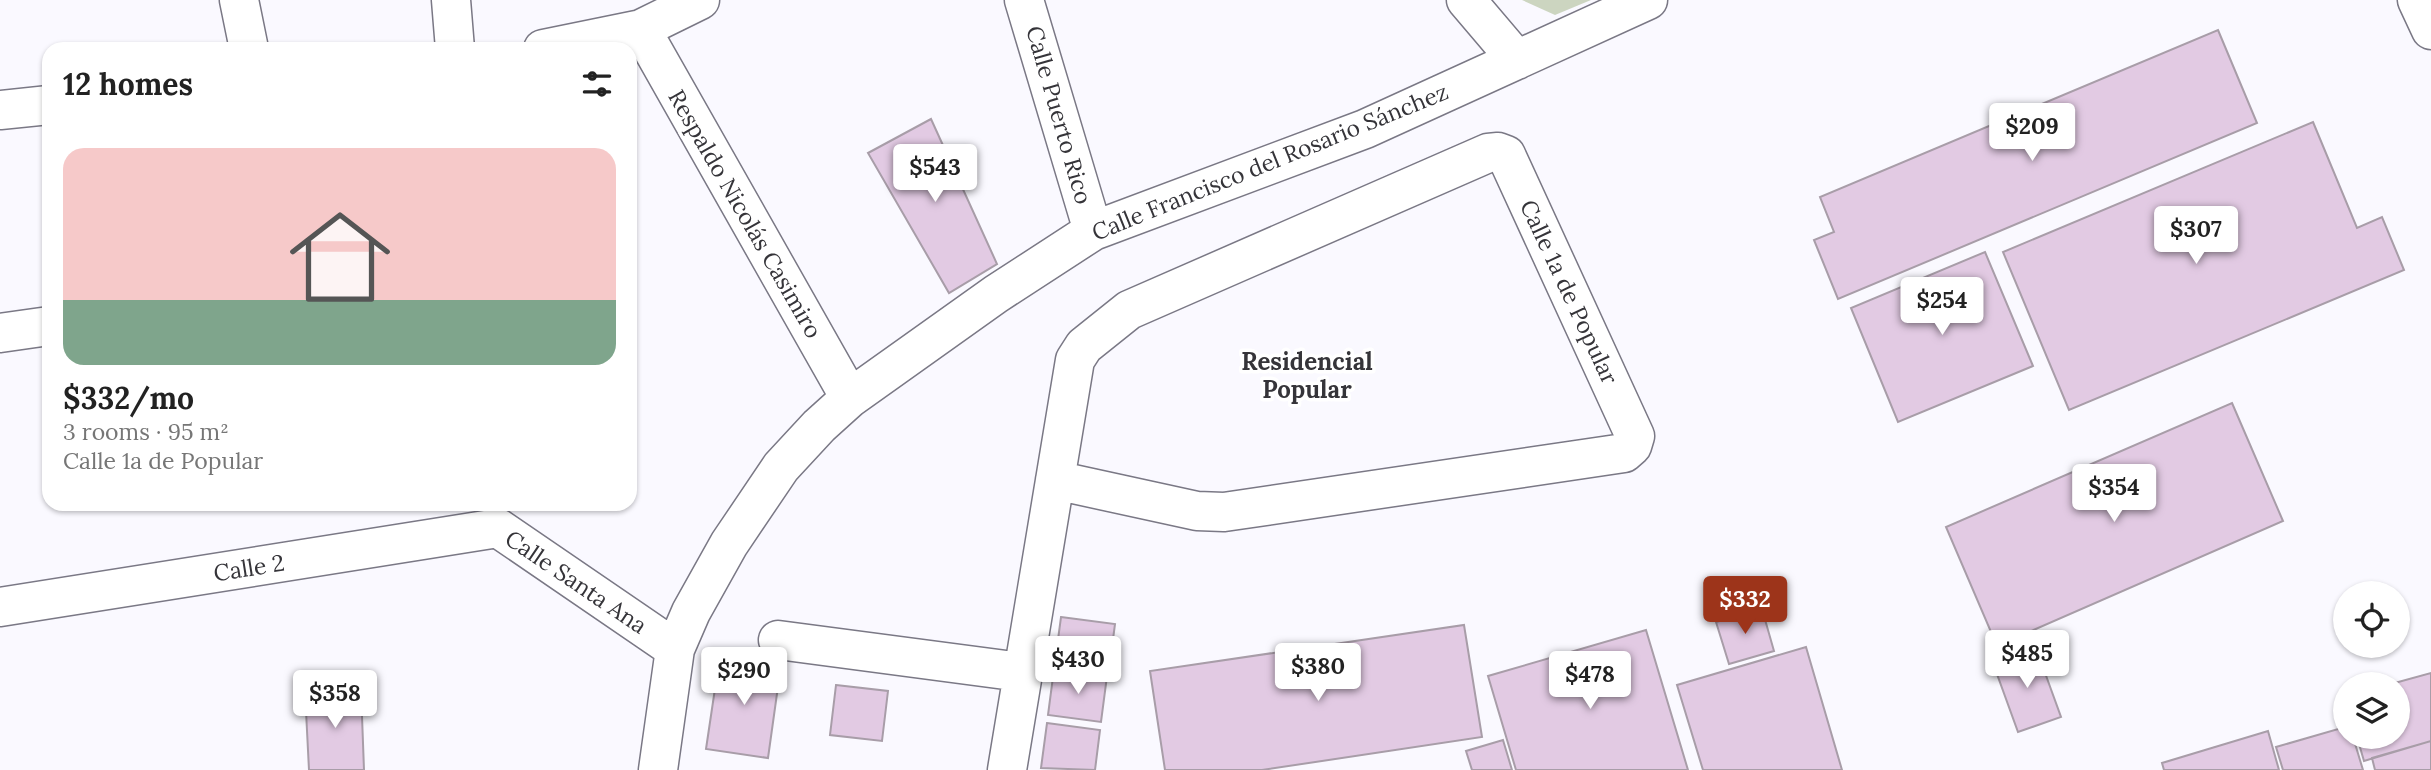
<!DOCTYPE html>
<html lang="en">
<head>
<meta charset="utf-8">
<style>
	:root { --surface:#fff; --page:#f6f6f6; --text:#222; --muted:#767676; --line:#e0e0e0; --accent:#9d341a }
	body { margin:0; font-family:Lora,serif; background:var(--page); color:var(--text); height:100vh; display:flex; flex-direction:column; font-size:26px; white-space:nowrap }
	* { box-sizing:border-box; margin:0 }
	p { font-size:23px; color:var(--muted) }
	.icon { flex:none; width:38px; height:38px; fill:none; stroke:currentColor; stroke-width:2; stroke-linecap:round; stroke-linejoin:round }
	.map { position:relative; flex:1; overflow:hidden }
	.details { position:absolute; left:42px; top:42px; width:595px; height:469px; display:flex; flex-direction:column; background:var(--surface); border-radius:21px; box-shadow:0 2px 5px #0004 }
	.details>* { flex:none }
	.controls { position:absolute; left:2333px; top:581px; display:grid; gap:14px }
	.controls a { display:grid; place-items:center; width:77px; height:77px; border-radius:50%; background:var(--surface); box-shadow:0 2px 5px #0004; font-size:35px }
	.price { position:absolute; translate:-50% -60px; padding:0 16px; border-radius:7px; background:#fff; color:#222; font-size:23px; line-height:46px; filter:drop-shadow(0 2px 4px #0008) }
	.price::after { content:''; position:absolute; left:50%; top:42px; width:21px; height:16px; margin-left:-10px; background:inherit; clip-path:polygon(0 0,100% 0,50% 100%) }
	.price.on { background:var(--accent); color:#fff }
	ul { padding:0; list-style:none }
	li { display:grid; align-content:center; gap:14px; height:371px; padding:0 21px }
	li+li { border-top:2px solid var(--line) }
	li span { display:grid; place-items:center; height:217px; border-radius:21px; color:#555 }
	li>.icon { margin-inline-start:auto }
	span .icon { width:126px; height:126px; fill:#fffc; stroke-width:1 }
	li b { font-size:30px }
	h2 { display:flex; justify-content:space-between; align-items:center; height:84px; padding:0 21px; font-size:30px }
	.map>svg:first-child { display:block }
	.pitch { fill:#ccd5c0 }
	.building { fill:#e2cae3; stroke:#a89da8; stroke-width:2 }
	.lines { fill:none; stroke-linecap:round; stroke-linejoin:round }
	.minor-casing { stroke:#7a7885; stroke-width:41 }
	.minor { stroke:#fff; stroke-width:38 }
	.labels { text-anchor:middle; stroke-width:7; stroke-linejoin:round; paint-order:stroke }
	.street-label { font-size:23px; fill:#353439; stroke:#fff }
	.neighbourhood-label { font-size:24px; font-weight:bold; fill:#353439; stroke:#fff }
</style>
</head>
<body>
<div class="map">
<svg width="2431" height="770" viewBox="0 0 2431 770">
	<rect width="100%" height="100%" fill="#faf9ff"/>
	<!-- pitch -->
	<path class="pitch" d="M1522,0H1591L1555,15Z"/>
	<!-- building -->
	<path class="building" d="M2218,30L2257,123L1838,299L1814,240L1834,232L1820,197Z
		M931,119L997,264L949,293L868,153Z
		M2313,122L2357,228L2382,217L2404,270L2069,410L2003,252Z
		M1985,252L2033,366L1898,422L1851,308Z
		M2232,403L2283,521L1997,646L1946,527Z
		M1762,609L1774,651L1729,664L1716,622Z
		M1061,617L1115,624L1109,670L1055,662Z
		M1464,625L1482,737L1262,770H1165L1150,671Z
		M1646,630L1688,770H1516L1488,676Z
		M1806,647L1842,770H1703L1677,685Z
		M2036,648L2061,717L2018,732L1993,663Z
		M720,655L781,665L768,758L706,749Z
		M1054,669L1107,676L1101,722L1048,715Z
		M2431,673V741L2364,761L2357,737H2398V684H2391Z
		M836,685L888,691L882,741L830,735Z
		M361,689L364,770H309L305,691Z
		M1047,723L1100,730L1095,770L1041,768Z
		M2345,727V737H2353L2363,770H2283L2276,747Z
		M2268,731L2279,770H2164L2162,763Z
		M1503,740L1512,770H1472L1466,751Z
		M2431,741V770H2375L2372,758Z"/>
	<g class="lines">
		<defs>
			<path id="minor" d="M239,0L249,49
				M451,0L455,49
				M1024,0L1093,231
				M1466,0L1517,60
				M2417,0L2431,30
				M641,29L850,398
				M543,49L641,29L700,0
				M0,110L49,105
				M0,333L49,326
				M498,528L675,649
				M0,607L498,528
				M778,640L1021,672
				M658,770L675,649L691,612L729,544L781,467L819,426L850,398L996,294L1093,231L1365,129L1648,0
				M1007,770L1075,360L1084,346L1129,310L1488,153L1498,152L1506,155L1635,436L1632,446L1624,453L1224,512L1197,511L1055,480"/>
		</defs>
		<!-- minor casing -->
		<use href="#minor" class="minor-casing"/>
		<!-- minor -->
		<use href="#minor" class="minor"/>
	</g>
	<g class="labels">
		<!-- street labels -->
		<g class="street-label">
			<text transform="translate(1059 115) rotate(74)" y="8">Calle Puerto Rico</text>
			<text transform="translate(1270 162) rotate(-22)" y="8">Calle Francisco del Rosario Sánchez</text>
			<text transform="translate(745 214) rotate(60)" y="8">Respaldo Nicolás Casimiro</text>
			<text transform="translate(1569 292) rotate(65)" y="8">Calle 1a de Popular</text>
			<text transform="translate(249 568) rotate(-9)" y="8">Calle 2</text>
			<text transform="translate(576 582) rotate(34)" y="8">Calle Santa Ana</text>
		</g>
		<!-- neighbourhood labels -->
		<g class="neighbourhood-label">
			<text x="1307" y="370">Residencial<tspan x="1307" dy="28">Popular</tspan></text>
		</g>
	</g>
</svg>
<div class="controls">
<a><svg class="icon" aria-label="locate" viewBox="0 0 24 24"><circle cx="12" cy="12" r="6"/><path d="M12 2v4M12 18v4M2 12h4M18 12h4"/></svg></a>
<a><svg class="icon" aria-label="layers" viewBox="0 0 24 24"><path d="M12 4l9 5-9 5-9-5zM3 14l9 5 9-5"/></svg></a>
</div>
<b class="price" style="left:2032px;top:163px">$209</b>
<b class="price" style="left:935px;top:204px">$543</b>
<b class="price" style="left:2196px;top:266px">$307</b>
<b class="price" style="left:1942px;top:337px">$254</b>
<b class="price" style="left:2114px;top:524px">$354</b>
<b class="price on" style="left:1745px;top:636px">$332</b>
<b class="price" style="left:2027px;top:690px">$485</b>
<b class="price" style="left:1078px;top:696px">$430</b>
<b class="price" style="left:1318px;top:703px">$380</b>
<b class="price" style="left:744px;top:707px">$290</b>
<b class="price" style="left:1590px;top:711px">$478</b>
<b class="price" style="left:335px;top:730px">$358</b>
<section class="details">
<h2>12 homes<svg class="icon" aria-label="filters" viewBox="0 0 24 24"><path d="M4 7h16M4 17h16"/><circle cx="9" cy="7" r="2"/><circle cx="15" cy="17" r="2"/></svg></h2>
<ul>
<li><span style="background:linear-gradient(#f6c9c9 70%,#7fa58c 0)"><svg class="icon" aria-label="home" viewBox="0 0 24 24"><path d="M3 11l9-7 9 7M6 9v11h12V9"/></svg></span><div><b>$332/mo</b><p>3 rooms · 95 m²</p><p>Calle 1a de Popular</p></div></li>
</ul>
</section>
</div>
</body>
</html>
